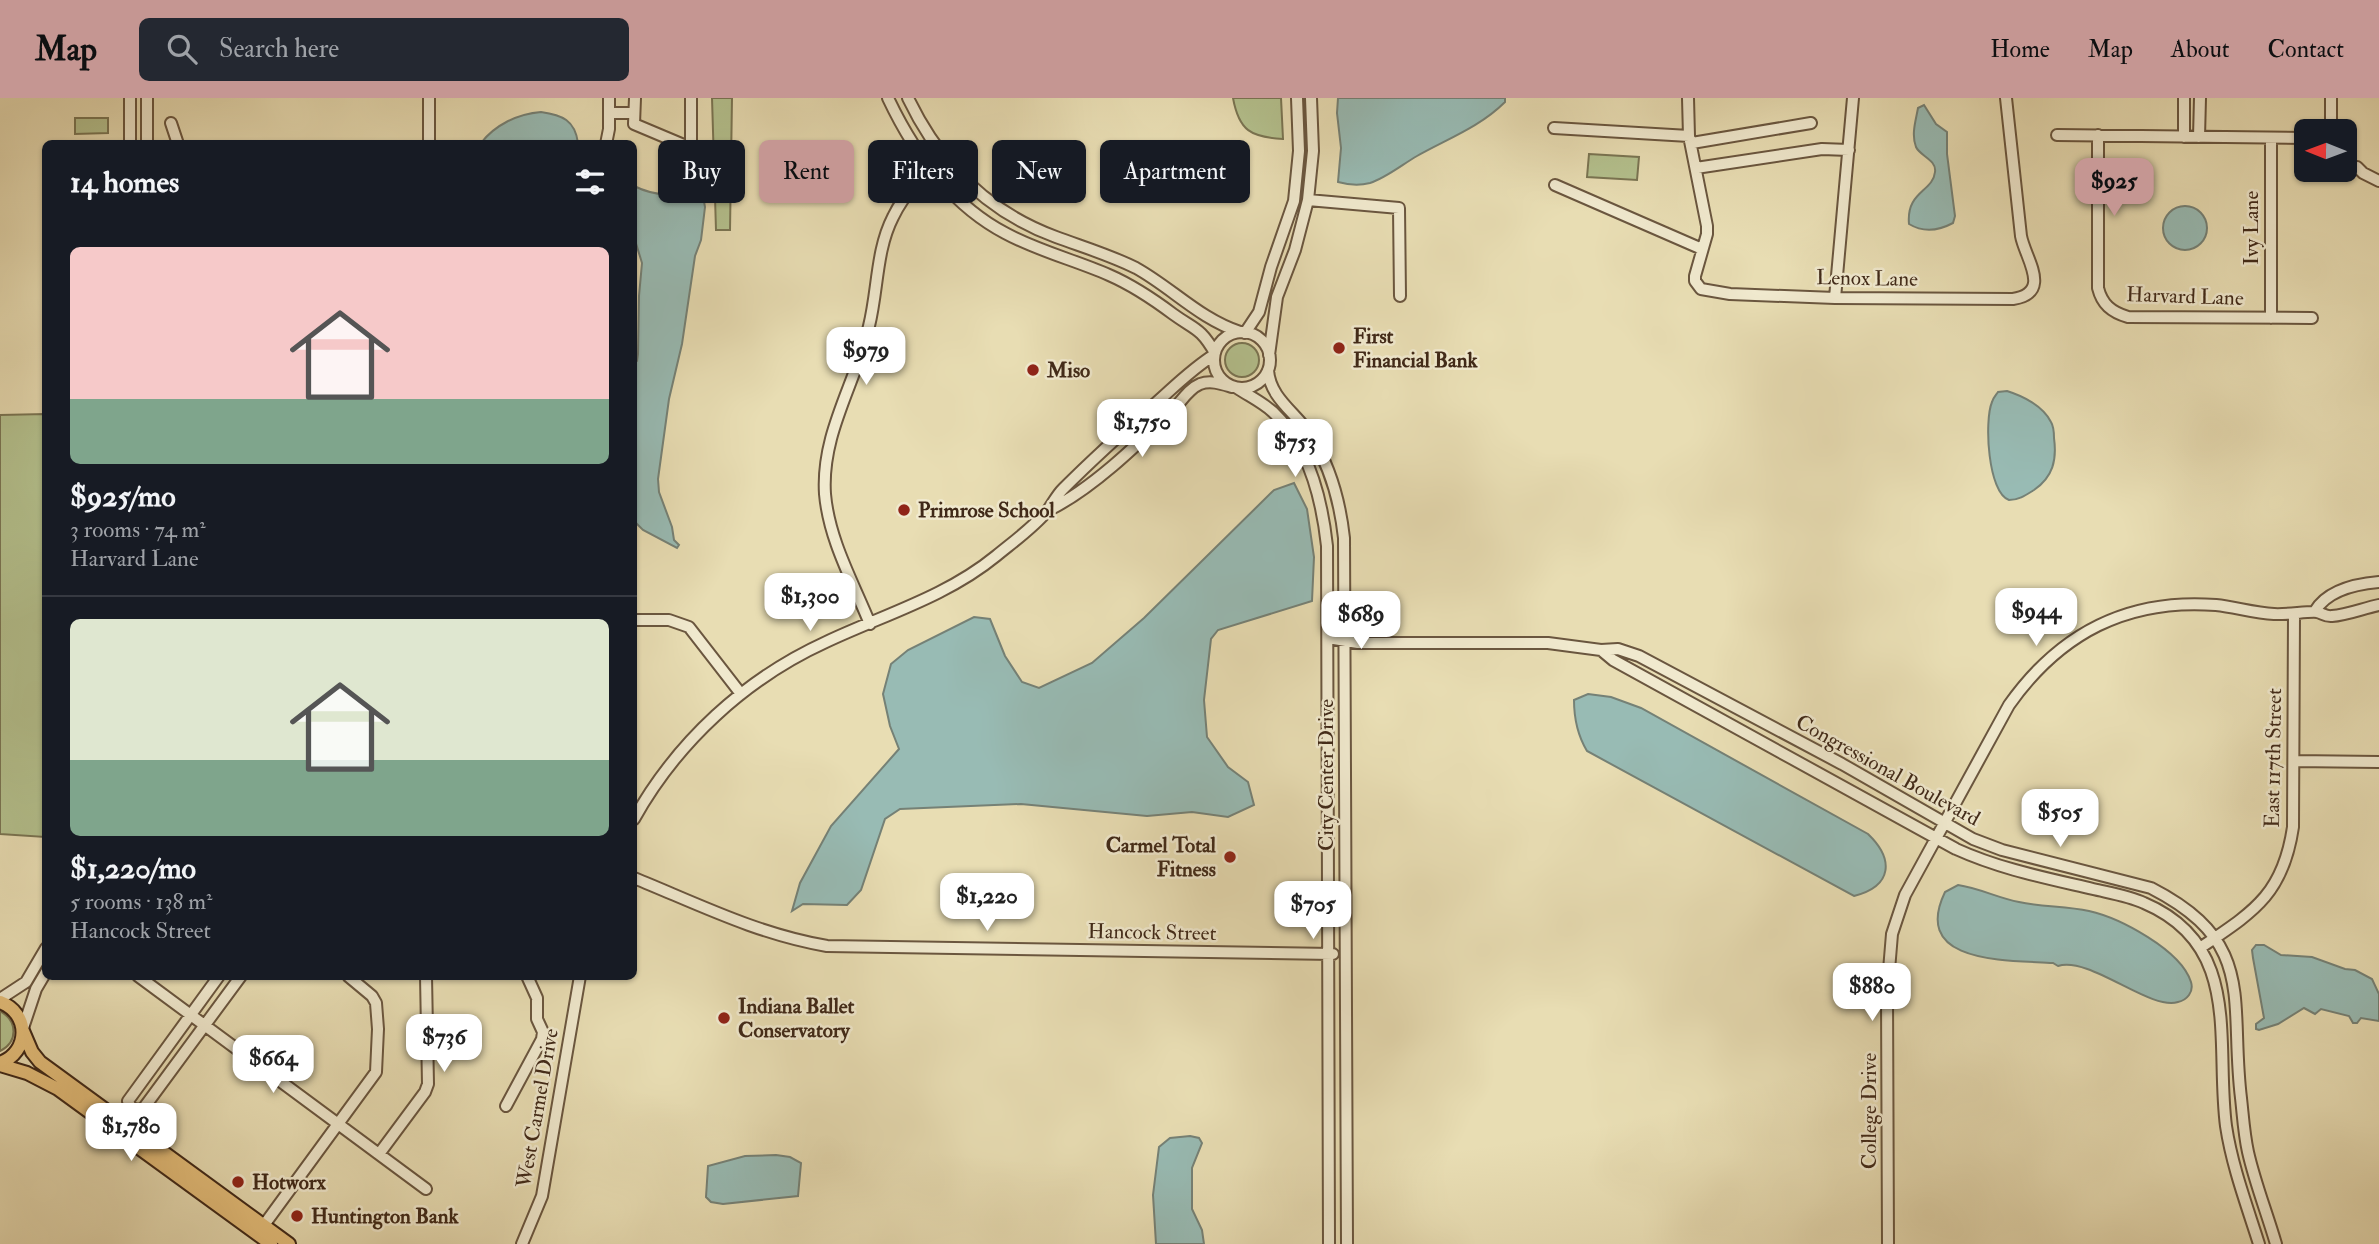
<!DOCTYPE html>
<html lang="en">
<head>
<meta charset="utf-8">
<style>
	:root { --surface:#171b24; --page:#242831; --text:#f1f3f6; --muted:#9ea1a6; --line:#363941; --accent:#c59692 }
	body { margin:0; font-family:"IM FELL Double Pica",serif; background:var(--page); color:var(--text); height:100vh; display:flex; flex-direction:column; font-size:26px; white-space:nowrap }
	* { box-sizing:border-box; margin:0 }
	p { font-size:23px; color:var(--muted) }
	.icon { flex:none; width:38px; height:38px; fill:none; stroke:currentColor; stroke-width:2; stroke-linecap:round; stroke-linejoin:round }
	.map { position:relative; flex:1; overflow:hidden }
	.drawer { position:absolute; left:42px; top:42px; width:595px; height:840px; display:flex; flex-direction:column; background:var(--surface); border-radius:10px; box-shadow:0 2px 5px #0004 }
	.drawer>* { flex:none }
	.banner { position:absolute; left:658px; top:42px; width:665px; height:63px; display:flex; gap:14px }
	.needle { width:46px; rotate:271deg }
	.buttons { position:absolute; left:2294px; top:21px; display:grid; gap:14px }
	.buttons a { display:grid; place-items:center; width:63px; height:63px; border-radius:10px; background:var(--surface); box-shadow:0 2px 5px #0004; font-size:35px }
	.price { position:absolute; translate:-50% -60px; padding:0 16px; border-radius:14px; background:#fff; color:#222; font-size:23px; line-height:46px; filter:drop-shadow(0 2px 4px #0008) }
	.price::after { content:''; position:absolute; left:50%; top:42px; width:21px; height:16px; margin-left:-10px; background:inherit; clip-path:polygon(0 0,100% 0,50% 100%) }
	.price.on { background:var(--accent); color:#111 }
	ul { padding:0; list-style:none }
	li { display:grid; align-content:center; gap:14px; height:371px; padding:0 28px }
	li+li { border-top:2px solid var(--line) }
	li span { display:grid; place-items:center; height:217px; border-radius:10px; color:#555 }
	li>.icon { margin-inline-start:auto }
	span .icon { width:126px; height:126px; fill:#fffc; stroke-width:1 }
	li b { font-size:30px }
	h2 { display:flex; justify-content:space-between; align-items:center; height:84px; padding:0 28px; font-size:30px }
	.chip { padding:0 24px; border-radius:10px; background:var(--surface); box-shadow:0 2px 5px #0004; font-size:24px; line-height:63px }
	.chip.on { background:var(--accent); color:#111 }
	header { display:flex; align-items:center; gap:42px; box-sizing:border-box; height:98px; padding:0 35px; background:var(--accent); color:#111 }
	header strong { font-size:33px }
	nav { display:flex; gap:38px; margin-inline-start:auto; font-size:24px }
	.search { width:490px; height:63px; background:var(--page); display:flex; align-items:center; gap:18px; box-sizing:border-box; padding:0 24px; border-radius:10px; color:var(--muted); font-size:26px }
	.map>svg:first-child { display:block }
	.green { fill:#b4c18e; stroke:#7a7553; stroke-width:2 }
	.water { fill:#98bbb4; stroke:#758176; stroke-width:2 }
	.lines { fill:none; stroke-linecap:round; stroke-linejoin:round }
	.minor-casing { stroke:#6a563f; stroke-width:14 }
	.major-casing { stroke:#402918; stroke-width:16 }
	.minor { stroke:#f0e9ce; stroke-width:10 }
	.major { stroke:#e4be7a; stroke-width:12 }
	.poi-dot { fill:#8f2418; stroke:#f0e9ce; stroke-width:2.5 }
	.labels { text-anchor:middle; stroke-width:5; stroke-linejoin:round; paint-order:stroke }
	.street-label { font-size:21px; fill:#402918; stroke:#f0e9ce }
	.poi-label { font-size:21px; font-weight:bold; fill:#402918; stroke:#f0e9ce; text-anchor:start }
</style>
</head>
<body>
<header>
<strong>Map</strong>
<div class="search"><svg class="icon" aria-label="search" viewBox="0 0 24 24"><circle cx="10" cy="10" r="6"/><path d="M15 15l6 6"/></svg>Search here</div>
<nav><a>Home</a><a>Map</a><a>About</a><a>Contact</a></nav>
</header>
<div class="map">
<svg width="2379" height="1146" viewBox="0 0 2379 1146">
	<rect width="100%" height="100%" fill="#e8ddb3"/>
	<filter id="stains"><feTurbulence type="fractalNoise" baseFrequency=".00286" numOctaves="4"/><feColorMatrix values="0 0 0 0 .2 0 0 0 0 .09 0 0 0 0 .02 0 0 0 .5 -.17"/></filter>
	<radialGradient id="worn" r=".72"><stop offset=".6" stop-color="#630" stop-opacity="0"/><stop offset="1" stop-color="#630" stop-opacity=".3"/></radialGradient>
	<!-- green -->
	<path class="green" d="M712,0H732L730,132H716Z
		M1233,0H1281L1283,41C1251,39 1239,33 1233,0Z
		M75,20H108V35L75,36Z
		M1589,56L1639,59L1637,82L1587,79Z
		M1225 262a17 17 0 1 1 34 0a17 17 0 1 1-34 0Z
		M45,316V739L0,736V317Z
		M0,913C18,923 18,944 0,953Z"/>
	<!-- water -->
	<path class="water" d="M1338,0H1505V4C1480,29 1447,41 1417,58C1403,66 1386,80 1370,85C1358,88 1349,87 1338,84L1341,50L1337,15Z
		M1924,7L1936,26L1947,34V56L1955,118L1953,125C1938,133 1924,135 1909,126C1906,93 1933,94 1935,74C1937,62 1920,58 1916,49C1911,36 1916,22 1918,10Z
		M541,14C562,17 575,22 578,45H481C495,27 517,16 541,14Z
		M634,88C656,99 675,98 697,90L702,92L705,109L701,142L695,158L682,246L669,301L658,381L659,394L672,429L674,442L679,447L677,450L643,432L634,423V265L637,263L638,256L639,198L642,165L634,139Z
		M2163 130a22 22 0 1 1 44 0a22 22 0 1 1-44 0Z
		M2007,293C2023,298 2043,308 2051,324C2054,329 2054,334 2054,340C2057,362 2053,379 2034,392C2026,397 2019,402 2009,402C1988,395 1984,323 1992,304C1993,300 1996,297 1998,294Z
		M1294,385L1307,411L1314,459L1312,503L1218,532L1211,541L1204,602L1207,639L1228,669L1248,684L1254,707L1228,719L1192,714L1147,718L1021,706L900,711L885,721L861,792L847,807L803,806L792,813L800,785L831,728L899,651L890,628L883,596L891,566L908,552L974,519L990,521L1005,558L1022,584L1039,590L1092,565L1144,520L1274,392Z
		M1588,596L1611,599L1641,610L1868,736C1894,761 1893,788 1854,798L1587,653C1578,638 1574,619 1574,602Z
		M1958,787C1979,790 1998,800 2019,804C2042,809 2066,808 2089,813C2120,820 2181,852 2191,884C2194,894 2187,902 2178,904C2150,913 2090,858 2058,868L2053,865C2009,862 1910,867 1945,794Z
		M2256,847H2264L2281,857L2312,859L2345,871L2355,872L2372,881L2379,896V923L2361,920L2357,925H2353L2349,918L2321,911L2315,916L2304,910L2278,926L2259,932L2256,931V926L2264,920L2253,860L2252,852Z
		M1190,1038L1199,1040L1202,1045L1192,1070V1111L1202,1132L1204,1146H1156L1153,1097L1159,1049L1170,1040Z
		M776,1057L790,1059L801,1065L798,1098L723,1106L711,1104L706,1099L708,1068L745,1058Z"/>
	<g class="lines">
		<defs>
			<path id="minor" d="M130,0V46
				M147,0V46
				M429,0V46
				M635,0L634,26L691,50V0
				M888,0C914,55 950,106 1005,135C1038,153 1075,162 1109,177C1132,187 1153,201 1173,216C1195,232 1200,229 1215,255
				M908,0C939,65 988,114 1056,139C1083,149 1110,157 1136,170C1172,190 1200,221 1240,234
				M1688,0L1689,38L1707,128V136L1695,178V183L1701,191L1730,196L1835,200L2013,201C2053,195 2025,160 2021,138L2006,0
				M609,15H634
				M171,25L178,46
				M1554,30L1689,38
				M2331,33V0
				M2057,37L2306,40
				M2098,37V190C2102,206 2111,214 2128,219L2312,220
				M2184,39V0
				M2199,39L2200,0
				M2271,40V220
				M1692,45L1811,25
				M606,46L609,31V0
				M2345,69H2357L2363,75L2379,83
				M1696,70L1822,51L1849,52
				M1555,87L1702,151
				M1308,102L1399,110L1400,198
				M1835,200L1853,0
				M1214 262a28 28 0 1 1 56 0a28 28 0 1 1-56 0Z
				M1245,235L1259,214L1271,169L1294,103L1299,53L1297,0
				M1269,257L1277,199L1295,152L1308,102L1313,53L1311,0
				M1268,272C1270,301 1297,315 1311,338C1330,368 1340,404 1344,440L1347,1146
				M1237,290C1249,298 1262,304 1273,314C1308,347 1322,402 1327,448L1329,1146
				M1049,412C1092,391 1138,346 1172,313C1181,304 1188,291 1200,286C1211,282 1222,286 1232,289
				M2315,513C2327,493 2355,486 2379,484
				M634,522H669L689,529L741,596
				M870,526C853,484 829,442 825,396C821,335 856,285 869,228C878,192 876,152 893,119C905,94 923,77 943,58
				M1328,540L1358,545H1548L1601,552L1618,551L1639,558L1842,666L1973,741L2002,752L2151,790C2258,845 2229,902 2241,1000C2243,1018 2244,1036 2248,1054C2255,1085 2267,1115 2276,1146
				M1601,552L1613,562L1956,751C2000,771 2046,780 2093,791C2110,795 2129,798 2144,805C2243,847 2215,943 2226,1028C2232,1068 2247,1108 2259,1146
				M2294,663L2379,664
				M634,721C677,644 745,581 826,544C883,517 946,499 996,458C1013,444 1034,429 1048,412C1053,405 1057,397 1063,391C1093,361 1125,332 1157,304C1175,288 1193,270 1214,257
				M634,780C698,806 757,836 827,848L1333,856
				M2200,850C2253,814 2283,797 2293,729L2294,517
				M138,878L426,1091
				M0,901L26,884L46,850
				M23,930L36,891L46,874
				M506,1008L542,941L543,934L537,921V900L527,878
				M132,1012L143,1011L241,878
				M132,1012L128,1003L219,878
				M379,1056L425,994L428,986L426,878
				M264,1127L376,974L378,931L376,905L372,898L348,878
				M522,1146L542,1098L580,878
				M1888,1146L1887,896L1892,836L1905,797L2009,607C2060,535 2127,500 2216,507C2235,509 2254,515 2274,516C2286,517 2308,513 2317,514C2322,515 2326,519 2332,518C2347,517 2364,510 2379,507"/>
			<path id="major" d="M0,904C30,915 30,954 0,965
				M23,933L32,954L40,964L289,1146
				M0,967L27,975L58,991L271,1146"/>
		</defs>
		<!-- minor casing -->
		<use href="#minor" class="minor-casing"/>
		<!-- major casing -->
		<use href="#major" class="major-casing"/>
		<!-- minor -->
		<use href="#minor" class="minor"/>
		<!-- major -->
		<use href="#major" class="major"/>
	</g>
	<!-- markers -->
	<g class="poi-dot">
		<circle cx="1339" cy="250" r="7"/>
		<circle cx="1033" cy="272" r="7"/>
		<circle cx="904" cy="412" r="7"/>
		<circle cx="1230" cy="759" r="7"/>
		<circle cx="724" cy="920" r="7"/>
		<circle cx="238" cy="1084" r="7"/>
		<circle cx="297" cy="1118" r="7"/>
	</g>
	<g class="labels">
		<!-- street labels -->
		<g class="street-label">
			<text transform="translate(2251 130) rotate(-90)" y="7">Ivy Lane</text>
			<text transform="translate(1867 180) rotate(1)" y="7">Lenox Lane</text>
			<text transform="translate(2185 198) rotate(2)" y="7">Harvard Lane</text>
			<text transform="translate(2273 660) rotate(-89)" y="7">East 117th Street</text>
			<text transform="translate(1888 672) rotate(29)" y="7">Congressional Boulevard</text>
			<text transform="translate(1326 677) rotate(-90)" y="7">City Center Drive</text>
			<text transform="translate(1152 834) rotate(1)" y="7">Hancock Street</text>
			<text transform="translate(537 1010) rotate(-80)" y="7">West Carmel Drive</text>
			<text transform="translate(1869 1013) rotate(-90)" y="7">College Drive</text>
		</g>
		<!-- poi labels -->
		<g class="poi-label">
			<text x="1353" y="245">First<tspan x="1353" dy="24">Financial Bank</tspan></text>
			<text x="1047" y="279">Miso</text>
			<text x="918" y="419">Primrose School</text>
			<text x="1216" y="754" text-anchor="end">Carmel Total<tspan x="1216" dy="24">Fitness</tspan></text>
			<text x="738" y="915">Indiana Ballet<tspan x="738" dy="24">Conservatory</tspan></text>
			<text x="252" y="1091">Hotworx</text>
			<text x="311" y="1125">Huntington Bank</text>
		</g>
	</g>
	<rect width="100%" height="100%" filter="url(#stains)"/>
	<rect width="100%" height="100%" fill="url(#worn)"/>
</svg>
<div class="buttons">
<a><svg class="needle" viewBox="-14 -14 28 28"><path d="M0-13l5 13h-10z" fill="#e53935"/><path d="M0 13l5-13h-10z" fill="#9ea1a6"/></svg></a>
</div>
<b class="price on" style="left:2114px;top:120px">$925</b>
<b class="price" style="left:866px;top:289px">$979</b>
<b class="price" style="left:1142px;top:361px">$1,750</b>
<b class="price" style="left:1295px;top:381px">$753</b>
<b class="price" style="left:810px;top:535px">$1,300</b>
<b class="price" style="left:2036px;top:550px">$944</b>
<b class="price" style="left:1361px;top:553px">$689</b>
<b class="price" style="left:2060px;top:751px">$505</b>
<b class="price" style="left:987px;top:835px">$1,220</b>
<b class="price" style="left:1313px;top:843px">$705</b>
<b class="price" style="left:1872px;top:925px">$880</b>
<b class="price" style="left:444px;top:976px">$736</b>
<b class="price" style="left:273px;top:997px">$664</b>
<b class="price" style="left:131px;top:1065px">$1,780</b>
<div class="banner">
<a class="chip">Buy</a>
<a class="chip on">Rent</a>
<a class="chip">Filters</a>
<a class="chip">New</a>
<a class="chip">Apartment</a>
</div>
<section class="drawer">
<h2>14 homes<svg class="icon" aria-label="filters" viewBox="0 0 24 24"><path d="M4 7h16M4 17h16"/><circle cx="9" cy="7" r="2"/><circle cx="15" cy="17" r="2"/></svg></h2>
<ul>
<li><span style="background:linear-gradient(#f6c9c9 70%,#7fa58c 0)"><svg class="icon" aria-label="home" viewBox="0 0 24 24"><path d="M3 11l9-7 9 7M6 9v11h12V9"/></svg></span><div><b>$925/mo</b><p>3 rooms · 74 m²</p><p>Harvard Lane</p></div></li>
<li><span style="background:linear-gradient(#dfe7d0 65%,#7fa58c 0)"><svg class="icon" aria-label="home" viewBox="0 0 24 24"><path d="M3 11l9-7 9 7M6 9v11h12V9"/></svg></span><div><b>$1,220/mo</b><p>5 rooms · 138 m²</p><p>Hancock Street</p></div></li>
</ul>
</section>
</div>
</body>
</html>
